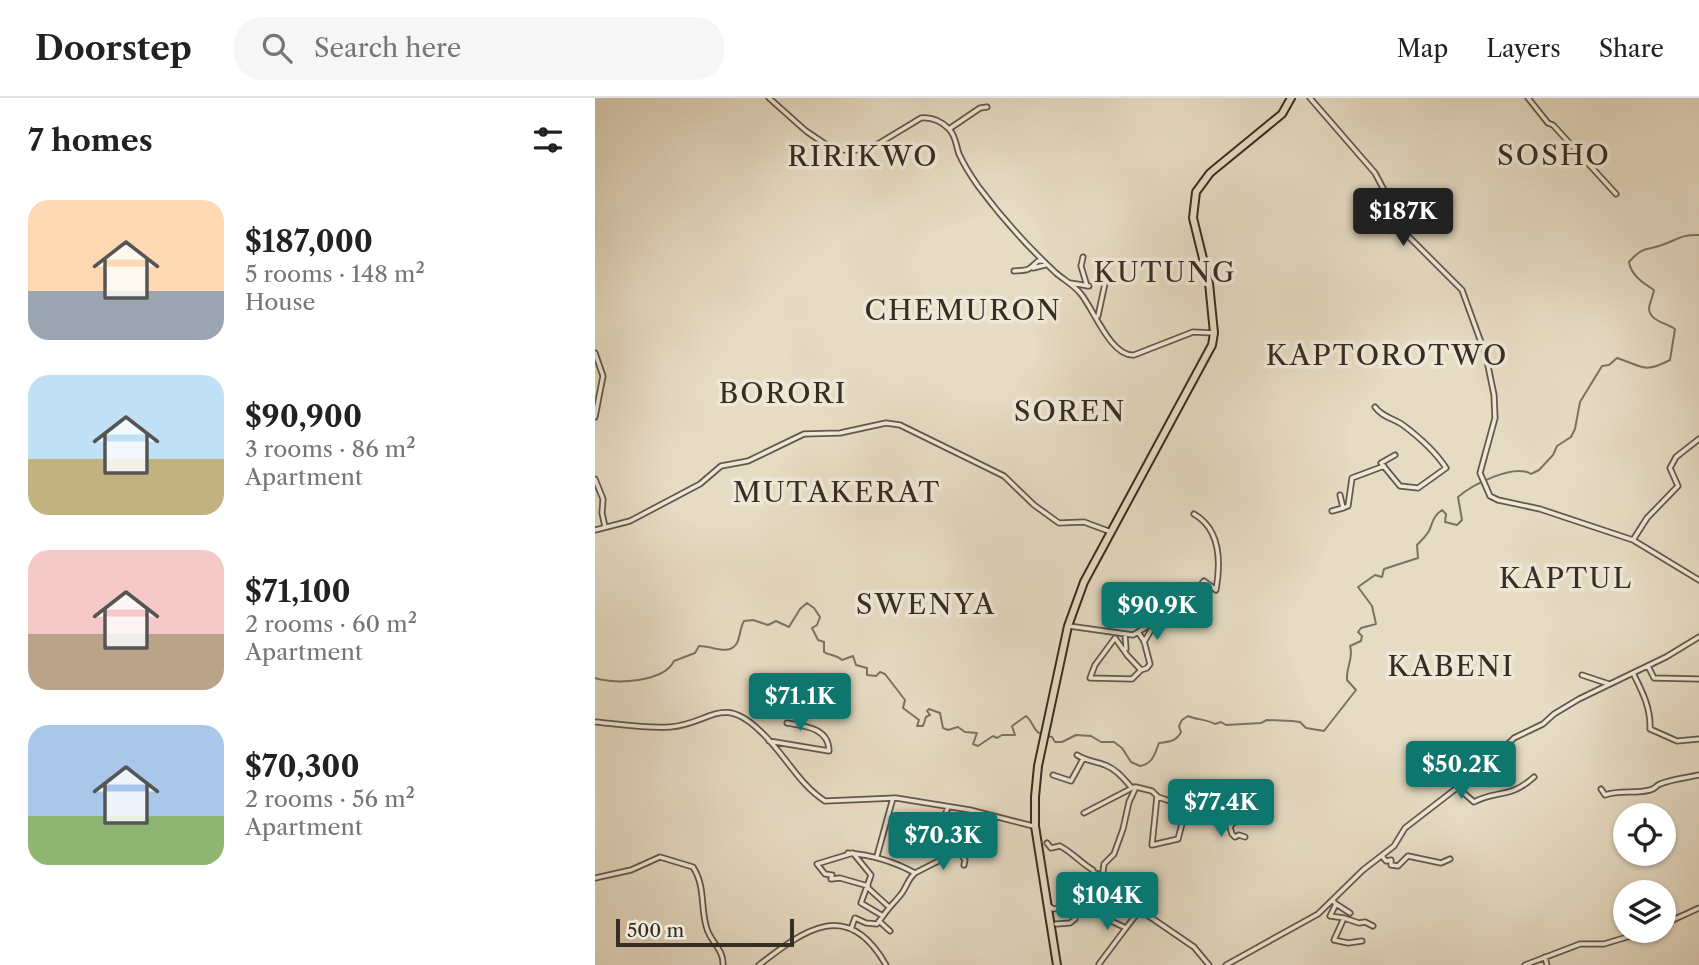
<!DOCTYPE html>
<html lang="en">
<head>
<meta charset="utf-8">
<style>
	:root { --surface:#fff; --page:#f6f6f6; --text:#222; --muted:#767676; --line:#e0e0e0; --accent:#0f766e }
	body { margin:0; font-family:"Libre Caslon Text",serif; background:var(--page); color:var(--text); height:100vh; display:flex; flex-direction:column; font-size:26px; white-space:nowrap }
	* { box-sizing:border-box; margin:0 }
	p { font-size:23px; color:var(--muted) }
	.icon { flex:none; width:38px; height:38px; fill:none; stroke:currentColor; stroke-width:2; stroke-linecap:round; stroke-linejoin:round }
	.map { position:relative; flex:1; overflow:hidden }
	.panel { display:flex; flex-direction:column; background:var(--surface); width:595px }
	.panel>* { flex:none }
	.tools { position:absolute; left:1018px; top:705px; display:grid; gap:14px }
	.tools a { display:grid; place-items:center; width:63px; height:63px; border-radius:50%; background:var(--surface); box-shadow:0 2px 5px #0004; font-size:35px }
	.scale { position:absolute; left:21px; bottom:18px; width:178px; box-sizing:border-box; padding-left:7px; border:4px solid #372d22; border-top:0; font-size:19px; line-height:24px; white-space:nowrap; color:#372d22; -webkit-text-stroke:5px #efe8d8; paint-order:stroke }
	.price { position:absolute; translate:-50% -60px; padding:0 16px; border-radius:7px; background:var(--accent); color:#fff; font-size:23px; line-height:46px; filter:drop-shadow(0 2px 4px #0008) }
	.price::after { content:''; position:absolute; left:50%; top:42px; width:21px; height:16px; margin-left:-10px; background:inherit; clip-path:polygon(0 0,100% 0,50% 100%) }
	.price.on { background:#222; color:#fff }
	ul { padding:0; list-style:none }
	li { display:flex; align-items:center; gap:21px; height:175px; padding:0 28px }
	li span { display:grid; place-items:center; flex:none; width:196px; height:140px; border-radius:21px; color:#555 }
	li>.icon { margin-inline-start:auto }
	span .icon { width:84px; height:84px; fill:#fffc; stroke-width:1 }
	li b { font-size:30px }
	h2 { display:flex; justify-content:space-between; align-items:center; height:84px; padding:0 28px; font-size:30px }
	header { display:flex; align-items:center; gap:42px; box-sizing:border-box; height:98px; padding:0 35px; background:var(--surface); border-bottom:2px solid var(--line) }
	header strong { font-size:33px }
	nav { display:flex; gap:38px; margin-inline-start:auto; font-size:24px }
	.search { width:490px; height:63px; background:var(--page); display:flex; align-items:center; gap:18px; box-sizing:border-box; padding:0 24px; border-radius:28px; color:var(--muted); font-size:26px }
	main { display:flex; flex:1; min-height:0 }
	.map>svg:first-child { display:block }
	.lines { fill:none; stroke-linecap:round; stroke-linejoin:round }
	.stream { stroke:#7c7262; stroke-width:2 }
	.minor-casing { stroke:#63584a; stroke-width:7 }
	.major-casing { stroke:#372d22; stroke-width:10 }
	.minor { stroke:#efe8d8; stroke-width:3.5 }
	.major { stroke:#e6dbc3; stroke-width:6 }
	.labels { text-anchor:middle; stroke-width:7; stroke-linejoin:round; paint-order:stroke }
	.quarter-label { font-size:28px; letter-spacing:2px; fill:#372d22; stroke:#efe8d8 }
</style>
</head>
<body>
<header>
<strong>Doorstep</strong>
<div class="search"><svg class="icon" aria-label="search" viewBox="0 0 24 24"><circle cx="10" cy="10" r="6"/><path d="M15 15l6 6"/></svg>Search here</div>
<nav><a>Map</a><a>Layers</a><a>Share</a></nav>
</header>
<main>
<section class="panel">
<h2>7 homes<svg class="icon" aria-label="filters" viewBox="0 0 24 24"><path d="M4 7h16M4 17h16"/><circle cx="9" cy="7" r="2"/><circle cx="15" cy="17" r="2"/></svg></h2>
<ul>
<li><span style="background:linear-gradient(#ffd9b3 65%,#9aa5b1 0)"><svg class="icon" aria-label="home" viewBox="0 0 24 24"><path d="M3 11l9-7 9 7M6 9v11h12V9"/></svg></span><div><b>$187,000</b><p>5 rooms · 148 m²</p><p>House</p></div></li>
<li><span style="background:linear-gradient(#bfe0f5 60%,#c2b280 0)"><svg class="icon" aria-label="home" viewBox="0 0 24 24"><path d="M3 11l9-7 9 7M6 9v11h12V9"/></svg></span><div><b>$90,900</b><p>3 rooms · 86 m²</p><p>Apartment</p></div></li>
<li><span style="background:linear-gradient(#f6c9c9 60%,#b9a48a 0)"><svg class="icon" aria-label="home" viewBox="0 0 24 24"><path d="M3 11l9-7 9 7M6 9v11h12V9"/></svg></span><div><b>$71,100</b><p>2 rooms · 60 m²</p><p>Apartment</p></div></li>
<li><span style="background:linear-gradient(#a9c7e8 65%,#8fb573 0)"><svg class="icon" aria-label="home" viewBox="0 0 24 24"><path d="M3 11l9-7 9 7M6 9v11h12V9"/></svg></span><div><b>$70,300</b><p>2 rooms · 56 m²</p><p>Apartment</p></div></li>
</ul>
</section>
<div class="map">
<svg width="1104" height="867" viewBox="0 0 1104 867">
	<rect width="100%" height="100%" fill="#e6dbc3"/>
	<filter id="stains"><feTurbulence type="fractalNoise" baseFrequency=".00286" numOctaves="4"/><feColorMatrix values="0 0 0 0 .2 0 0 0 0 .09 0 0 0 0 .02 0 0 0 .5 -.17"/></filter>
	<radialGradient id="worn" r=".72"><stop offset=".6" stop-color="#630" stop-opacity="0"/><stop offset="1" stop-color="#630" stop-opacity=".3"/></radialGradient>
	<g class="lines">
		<!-- stream -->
		<path class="stream" d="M0,580C20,587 69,584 79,563L100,555L104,548C115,547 134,559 142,545C145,539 145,530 149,523L158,522L173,527L181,523L194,529L205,511L212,505L219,510L225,519L222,527L217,530L223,542L229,544V554C235,558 241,556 247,562L258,558L261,567L272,570V577L281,578L285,574L290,576L310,602L308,610L324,622L322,628H328L331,619L335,617L332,613L334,611L345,615L348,630L353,632L363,629L370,634L382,635L378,646L383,648L398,638L402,640L407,637H420L417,628L431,618C438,623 438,633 446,636
			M452,638L457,639L460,644H467L481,637L496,638L506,644H519L527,650L536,664L545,668C558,666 560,655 564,645C574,644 582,643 586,634L584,628L587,622L593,618C602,622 611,621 620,626L626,624L631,627L666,625L672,622L697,623L705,624L711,630L729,633L761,592L752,582C751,569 759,560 755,548L766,543L767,538L763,534L766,530L781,526L777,508L763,489L780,477L787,479L789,471L823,460L822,447C826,443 831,438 834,433C838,424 838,418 847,412L851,416L850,424L862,427L867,422L863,399C877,387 919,365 936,376L944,372L958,357L962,348L976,339L980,331L985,304L1007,268L1014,267L1022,260C1047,268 1048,276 1075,262L1080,231C1072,225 1054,223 1054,210C1055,204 1058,198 1059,192C1048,185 1036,177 1034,164C1048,148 1050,153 1067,147C1084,141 1085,137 1104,137"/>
		<defs>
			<path id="minor" d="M174,0L211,33L239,52H273L326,20C337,19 347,24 354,31C361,38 361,48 364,56C369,67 376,78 383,88C406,119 433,149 461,175C469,182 479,187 486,196C499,212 516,259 539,257L598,234L619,235
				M715,0L780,75L814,139L867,192L891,258L899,297L900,320L885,375L895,398L903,402L945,411L1038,442L1104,482
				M933,0L953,25L958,27L1021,96
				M354,31L385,10L392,9
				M488,159L486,168L492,188
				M438,170L450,167
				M419,173C435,172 432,173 443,163H447
				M475,185L494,188
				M503,218L512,176
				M0,255L8,278L0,319
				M780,309C787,319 798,320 808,327C824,339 840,353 851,370L823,390L805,388L786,365L800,357
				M0,381L8,401L7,415L10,429
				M745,397L748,410L753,408L757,380L789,368
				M737,413L748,410
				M0,432L35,423L105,386L126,368L153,363L209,336L245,335L291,325L305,327L409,378L439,407L464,425L489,424L516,434
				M1038,442L1052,420L1083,388L1075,370L1081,359L1104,341
				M474,528L538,537L586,508L609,483L621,492C626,464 625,431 599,416
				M543,534L549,543L555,566L552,570L546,572L537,581L495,580L500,567L520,540L532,557L546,572
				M530,536L531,551
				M549,544L559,527
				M1053,568L1059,580L1104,581
				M1038,575C1047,593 1056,610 1055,631L1082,643L1104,641
				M987,577L1014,586
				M0,624C25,626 51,631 75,629C115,626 126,596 164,632C188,653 203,686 230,703L301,700L375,712L438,728
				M174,643L234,653C234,630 210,628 192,625
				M482,657C491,663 500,663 510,667C521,671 528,680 536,689
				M458,677L476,683L488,661
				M863,690L879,704C901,692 915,701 939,679
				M1006,691L1010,697C1025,692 1040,696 1055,692C1062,690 1059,689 1065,686C1078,681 1091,680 1104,677
				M562,698L557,747L583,741L592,707L590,696
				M489,715L539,689
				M625,722L638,725L646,721
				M638,725L635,729L637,736L640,739L644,737L650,739
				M344,733L353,709
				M452,745L456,750L465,748C478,755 486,765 498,772V774L508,778
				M253,755C278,757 298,763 320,775C313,781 312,788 307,795C301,803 294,809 288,818L266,805L275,780L276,777L258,755L222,766L230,776L237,777L236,781L245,780L273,788
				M282,758L298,700
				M787,758L791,763L796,762V767L803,768L813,758L846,765L855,761
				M369,767L370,762L358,745C365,733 375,739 385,732C391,729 394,724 401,720
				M320,775L363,753
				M0,780L36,772L65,759L98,769C111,789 105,811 112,831C116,844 129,852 128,867
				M272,789L294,809
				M498,790V787L504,785L507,781L509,766L519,756L528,731L534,704L541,689L557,693L563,699L620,718L628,728
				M738,803L741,806L735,818L749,820L739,842L753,845L767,843
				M741,806L755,815
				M454,808L458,811L480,807L492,789L513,791L511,806L480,807V821L475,825L461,826
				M749,820L764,825L770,824L778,828
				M284,823L295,833
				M1069,826L1104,810
				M531,830L545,812L599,849L614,867
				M256,831L260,820L271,825L282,826L288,818
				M950,859L952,867
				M504,866L531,830L514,822L511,806
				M164,867C210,831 253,800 291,867
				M631,867L723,816L768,772L799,748L810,730L889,669L919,640L948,626L959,616L984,601L1071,559L1104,539
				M930,867L985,846H1009L1052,833"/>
			<path id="major" d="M462,867L440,728V699L443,668L473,528L489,484L617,247L619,235L614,185L598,120L601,94L615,75L687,16L696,0"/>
		</defs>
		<!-- minor casing -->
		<use href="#minor" class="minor-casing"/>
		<!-- major casing -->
		<use href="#major" class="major-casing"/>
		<!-- minor -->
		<use href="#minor" class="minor"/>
		<!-- major -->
		<use href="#major" class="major"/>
	</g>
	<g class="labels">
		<!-- quarter labels -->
		<g class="quarter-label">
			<text x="959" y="67">SOSHO</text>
			<text x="268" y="68">RIRIKWO</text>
			<text x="570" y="184">KUTUNG</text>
			<text x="368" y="222">CHEMURON</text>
			<text x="792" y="267">KAPTOROTWO</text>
			<text x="188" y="305">BORORI</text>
			<text x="475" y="323">SOREN</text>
			<text x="242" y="404">MUTAKERAT</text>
			<text x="971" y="490">KAPTUL</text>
			<text x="331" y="516">SWENYA</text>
			<text x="856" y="578">KABENI</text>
		</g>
	</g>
	<rect width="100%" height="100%" filter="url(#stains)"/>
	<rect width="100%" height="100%" fill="url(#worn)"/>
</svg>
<div class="tools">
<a><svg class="icon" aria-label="locate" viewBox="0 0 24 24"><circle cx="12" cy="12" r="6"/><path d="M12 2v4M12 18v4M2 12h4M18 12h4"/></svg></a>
<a><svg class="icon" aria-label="layers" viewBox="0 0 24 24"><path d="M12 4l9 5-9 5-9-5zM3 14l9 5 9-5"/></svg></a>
</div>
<div class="scale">500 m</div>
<b class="price on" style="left:808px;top:150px">$187K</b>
<b class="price" style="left:562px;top:544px">$90.9K</b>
<b class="price" style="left:205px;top:635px">$71.1K</b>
<b class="price" style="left:866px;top:703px">$50.2K</b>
<b class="price" style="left:626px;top:741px">$77.4K</b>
<b class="price" style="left:348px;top:774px">$70.3K</b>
<b class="price" style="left:512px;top:834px">$104K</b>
</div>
</main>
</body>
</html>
